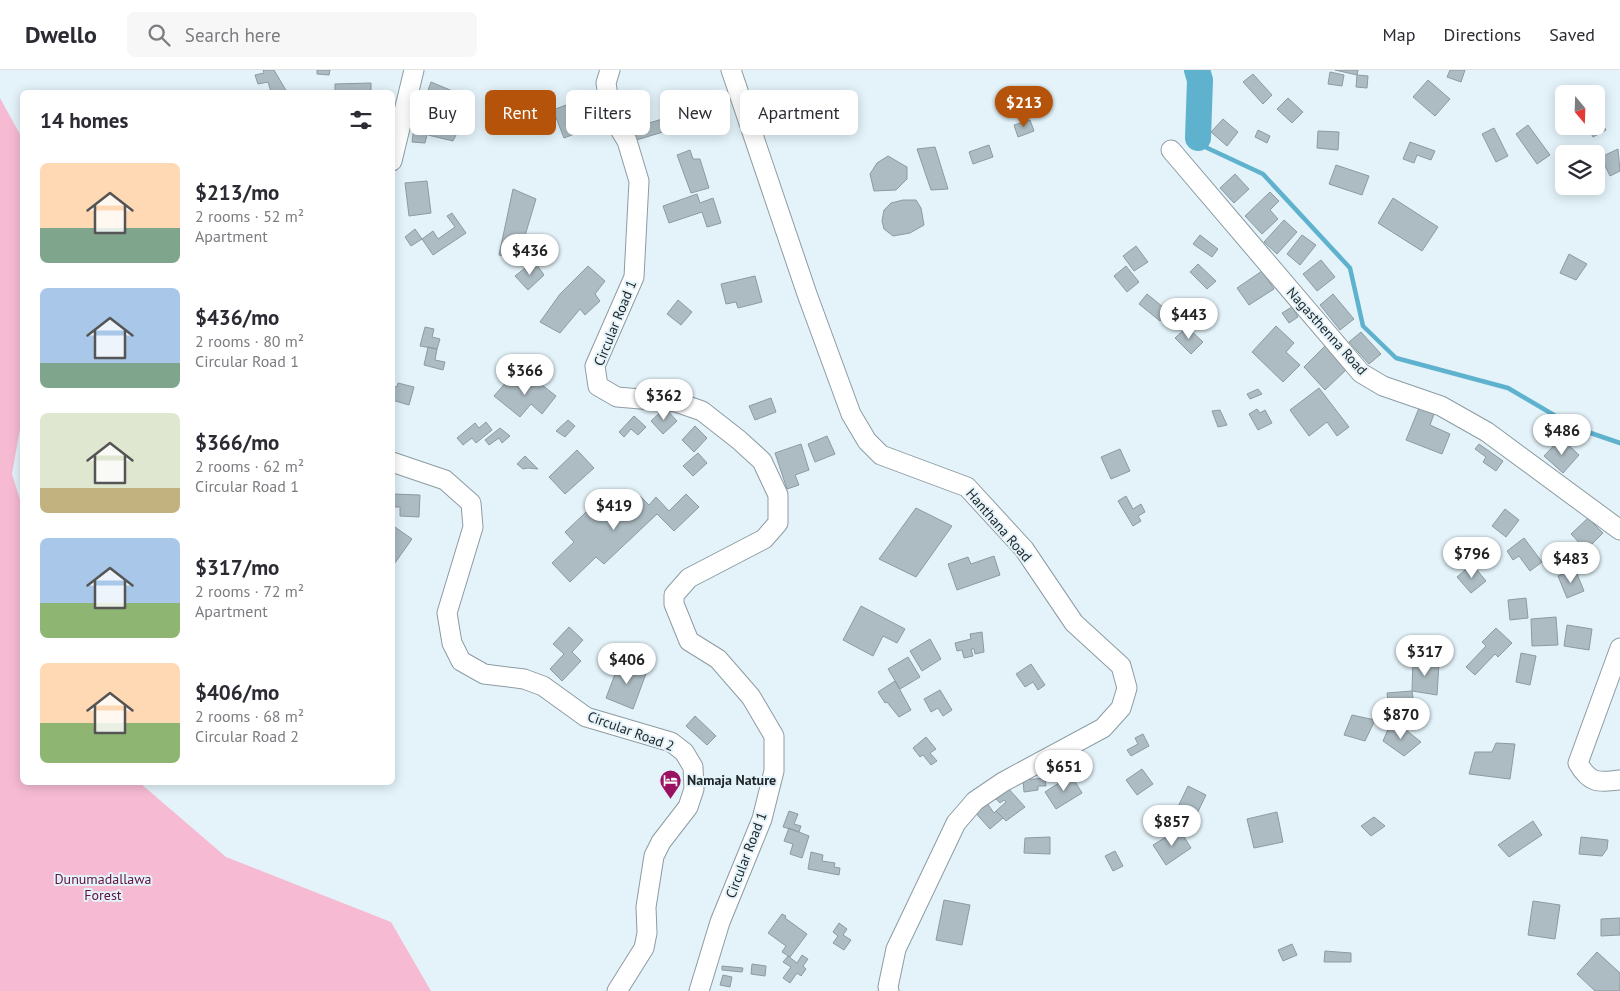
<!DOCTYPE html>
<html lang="en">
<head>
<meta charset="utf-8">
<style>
	:root { --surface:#fff; --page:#f7f7f7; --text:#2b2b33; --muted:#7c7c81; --line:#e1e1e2; --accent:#b45309 }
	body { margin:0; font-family:"PT Sans",sans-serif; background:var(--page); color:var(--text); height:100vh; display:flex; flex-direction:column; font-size:19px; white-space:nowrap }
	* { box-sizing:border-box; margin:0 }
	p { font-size:16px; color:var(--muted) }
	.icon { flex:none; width:28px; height:28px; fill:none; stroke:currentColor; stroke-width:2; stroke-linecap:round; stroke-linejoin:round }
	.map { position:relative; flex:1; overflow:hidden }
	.details { position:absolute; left:20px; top:20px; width:375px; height:695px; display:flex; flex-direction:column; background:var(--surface); border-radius:8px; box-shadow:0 2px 12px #0003 }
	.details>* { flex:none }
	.hud { position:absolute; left:410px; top:20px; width:475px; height:45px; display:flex; gap:10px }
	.needle { width:32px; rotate:161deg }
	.fabs { position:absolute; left:1555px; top:15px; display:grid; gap:10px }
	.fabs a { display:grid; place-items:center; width:50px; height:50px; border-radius:8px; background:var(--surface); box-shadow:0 2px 12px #0003; font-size:25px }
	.price { position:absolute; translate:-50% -42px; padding:0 11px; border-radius:18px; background:#fff; color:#222; font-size:16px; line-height:32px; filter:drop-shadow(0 1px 2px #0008) }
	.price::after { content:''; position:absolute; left:50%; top:30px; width:15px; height:11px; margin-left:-8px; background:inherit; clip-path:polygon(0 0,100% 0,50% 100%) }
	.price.current { background:var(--accent); color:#fff }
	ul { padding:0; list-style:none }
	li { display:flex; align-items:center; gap:15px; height:125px; padding:0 20px }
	li span { display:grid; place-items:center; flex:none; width:140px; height:100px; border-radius:8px; color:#555 }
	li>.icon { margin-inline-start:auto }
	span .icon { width:60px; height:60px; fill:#fffc; stroke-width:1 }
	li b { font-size:21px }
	h2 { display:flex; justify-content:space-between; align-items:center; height:60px; padding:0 20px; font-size:21px }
	.tag { padding:0 18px; border-radius:8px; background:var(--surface); box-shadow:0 2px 12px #0003; font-size:18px; line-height:45px }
	.tag.current { background:var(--accent); color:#fff }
	header { display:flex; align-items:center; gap:30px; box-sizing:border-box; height:70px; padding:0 25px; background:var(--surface); border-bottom:1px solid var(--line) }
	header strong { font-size:24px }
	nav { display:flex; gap:28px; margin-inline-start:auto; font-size:18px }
	.search { width:350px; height:45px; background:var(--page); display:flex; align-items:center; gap:12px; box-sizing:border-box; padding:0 18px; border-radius:8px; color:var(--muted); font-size:19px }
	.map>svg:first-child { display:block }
	.green { fill:#f6bbd3 }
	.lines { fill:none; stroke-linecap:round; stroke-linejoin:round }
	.stream { stroke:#5eb2ce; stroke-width:4.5 }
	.river { stroke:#5eb2ce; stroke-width:26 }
	.building { fill:#acbcc2; stroke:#8c9ba1 }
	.minor-casing { stroke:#8c9ca2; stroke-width:21 }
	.minor { stroke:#fff; stroke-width:19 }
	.labels { text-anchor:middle; stroke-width:4; stroke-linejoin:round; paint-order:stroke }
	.street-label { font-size:14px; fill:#1d2326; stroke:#e3f3f9 }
	.poi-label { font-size:14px; font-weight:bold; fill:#1d2326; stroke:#e3f3f9; text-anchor:start }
	.park-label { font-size:14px; fill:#63123e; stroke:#e3f3f9 }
</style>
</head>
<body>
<header>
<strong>Dwello</strong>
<div class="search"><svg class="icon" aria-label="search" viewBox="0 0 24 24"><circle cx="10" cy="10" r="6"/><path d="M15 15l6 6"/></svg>Search here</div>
<nav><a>Map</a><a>Directions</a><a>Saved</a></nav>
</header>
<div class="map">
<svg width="1620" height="921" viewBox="0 0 1620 921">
	<rect width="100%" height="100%" fill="#e3f3f9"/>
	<!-- green -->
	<path class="green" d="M0,28L22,68V347L12,404L22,436V712L140,713L226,787L391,852L431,921H0Z"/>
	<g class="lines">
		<!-- stream -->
		<path class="stream" d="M1203,76L1263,104L1350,198L1363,256L1396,288L1508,318L1576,358L1620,373"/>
		<!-- river -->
		<path class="river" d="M1197,0L1200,10L1198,68"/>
	</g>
	<!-- building -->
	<path class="building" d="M263,0H274L287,22H271L268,12L258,14L255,5L264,3Z
		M317,0H330L329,5L317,4Z
		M1335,0H1358L1357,5Z
		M1450,0H1465L1461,12L1447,7Z
		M1330,2L1344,5L1342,16L1328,14Z
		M1253,4L1272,25L1263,34L1243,12Z
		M1357,5L1368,6L1367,18L1356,17Z
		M1428,10L1450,29L1435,46L1413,27Z
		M431,12L462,25L449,37L426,26Z
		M371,13V22H335V14Z
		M1288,28L1303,42L1292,53L1277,39Z
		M574,32L585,60L564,68L553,40Z
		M1597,44L1606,60L1593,67L1587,56H1596Z
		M669,47L673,59L633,71L629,59Z
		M1223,49L1238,62L1227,76L1211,62Z
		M415,50L430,52L425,73L412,72Z
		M1030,50L1034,61L1018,67L1014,55Z
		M430,52L459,59L453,71L428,65Z
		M1528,55L1550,85L1537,94L1516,64Z
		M1494,58L1508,86L1496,92L1482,64Z
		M1258,60L1270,66L1267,73L1255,67Z
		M1318,61L1339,62L1338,80L1317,78Z
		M1410,72L1435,81L1431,90L1417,85L1414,93L1403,89Z
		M989,75L993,87L973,94L969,82Z
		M935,77L948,119L931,120L917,79Z
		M1618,79L1620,101L1610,106L1601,87Z
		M690,80L693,89H700L709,118L691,123L677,85Z
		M888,86L907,97V109L896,120L874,121L870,104L877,93Z
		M1336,95L1369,106L1362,125L1329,114Z
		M1235,104L1249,119L1234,133L1220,118Z
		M427,111L431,143L409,146L405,113Z
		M513,119L536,129L518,189L499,185Z
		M1270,122L1279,131L1270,140L1278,149L1262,164L1245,146Z
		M697,124L700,133L713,128L721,153L707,157L702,142L669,153L663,136Z
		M1393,128L1438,157L1422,181L1378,153Z
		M903,130H916L921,138L924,155L910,163L893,166L884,159L882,151L884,140L891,133Z
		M452,143L466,163L433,185L422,169L433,161L438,169L455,157L447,146Z
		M1284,150L1297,162L1277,184L1264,172Z
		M415,159L422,169L411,176L405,167Z
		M1200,165L1218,179L1212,187L1193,174Z
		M1302,165L1316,175L1300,195L1287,184Z
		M1136,176L1148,192L1134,201L1123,186Z
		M1569,184L1587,194L1576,210L1560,203Z
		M1321,190L1335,207L1317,221L1303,204Z
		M534,191L544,205L528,220L515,206Z
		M1198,194L1216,211L1207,219L1190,202Z
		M588,196L605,211L595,224L600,231L585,245L580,239L560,263L540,252L560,224Z
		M1126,196L1139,212L1127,222L1114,206Z
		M1262,201L1274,219L1249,235L1237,218Z
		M755,206L762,232L738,238L736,232L726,234L721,214Z
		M1147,224L1168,241L1160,251L1139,234Z
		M1333,224L1354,249L1340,260L1320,235Z
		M678,230L692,242L681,255L667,244Z
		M1292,237L1298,247L1289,253L1282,243Z
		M1276,256L1294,273L1286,282L1300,295L1283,312L1252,282Z
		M425,257L434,259L432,267L440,269L437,279L420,276Z
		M1187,257L1203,272L1191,284L1175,268Z
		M1361,262L1381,284L1369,294L1349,272Z
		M1325,276L1348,298L1325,320L1304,297Z
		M428,277L437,279L435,290L445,292L443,300L424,295Z
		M527,303L556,326L542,344L531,334L520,347L494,326L508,310L515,316Z
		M398,313L414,317L409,335L392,330V316L397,317Z
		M1319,318L1349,357L1337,366L1327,352L1309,366L1290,340Z
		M1258,319L1262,324L1250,329L1247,324Z
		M771,328L776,342L755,350L749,336Z
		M665,338L677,351L663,364L651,351Z
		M1419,338L1434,344L1430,355L1450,364L1442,384L1406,370Z
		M1257,339L1260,343L1265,340L1272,353L1258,360L1249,344Z
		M1220,340L1227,355L1218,357L1212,341Z
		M634,346L646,357L638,365L631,359L624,367L619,362Z
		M568,350L575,356L565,367L556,361Z
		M486,352L492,360L476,373L472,368L463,375L457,368L475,353L479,358Z
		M695,356L707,368L694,382L682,370Z
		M500,358L510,366L502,373L499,368L489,375L485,370Z
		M827,366L835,384L815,392L808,374Z
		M1561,368L1579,385L1563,403L1544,386Z
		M801,374L809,400L795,405L799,415L787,419L775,383Z
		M1479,374L1503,391L1496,401L1483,392L1486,387L1475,379Z
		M1120,379L1130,401L1111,409L1101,387Z
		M577,380L594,398L565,424L549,407Z
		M698,383L707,393L693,406L683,396Z
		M525,386L538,399L528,398L523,399L517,394Z
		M392,417L393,424L420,425L419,447L400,446V437H392Z
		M686,424L699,437L674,461L657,444L604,494L596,487L570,512L552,493L574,472L565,462L601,428L615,442L626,431L630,435L640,426L649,435L656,427L669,441Z
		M1126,426L1133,439L1141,434L1145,442L1138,446L1141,451L1133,456L1118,431Z
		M916,438L952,456L916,507L879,489Z
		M1505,439L1519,450L1506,467L1492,456Z
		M1588,448L1603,463L1586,480L1571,464Z
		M392,455L412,469L392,497Z
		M1524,468L1542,492L1530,501L1519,486L1513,490L1507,481Z
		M994,486L1000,505L957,520L948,494L968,487L971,494Z
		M1472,494L1486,511L1471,523L1457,507Z
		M1575,499L1584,521L1567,528L1558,506Z
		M1526,528L1528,548L1510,550L1508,530Z
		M861,536L905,559L897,573L883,566L873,586L843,570Z
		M1556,547L1558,575L1532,576L1531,549Z
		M1567,555L1592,559L1589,580L1564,576Z
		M569,557L583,570L572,582L581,591L562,611L550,599L564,584L553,574Z
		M1496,558L1512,573L1498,587L1495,584L1475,605L1466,597L1486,576L1482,572Z
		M982,562L984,582L975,584L974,579H971L973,586L964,588L962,580L957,581L955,573L971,569L970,564Z
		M930,569L941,589L922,601L910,581Z
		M1521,583L1536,586L1530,615L1516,612Z
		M908,587L920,607L900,619L888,599Z
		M1413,589L1439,593L1437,625L1412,621Z
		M620,591L647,601L633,639L606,628Z
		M1031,594L1045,615L1038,620L1033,612L1025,617L1016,604Z
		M895,611L911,640L899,647L887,632L885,633L878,622Z
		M940,620L952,640L943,646L938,638L931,642L924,629Z
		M1412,621L1415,643L1390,647L1387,623Z
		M1352,645L1375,650L1365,671L1344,665Z
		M695,646L716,666L707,675L686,656Z
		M1401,656L1421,672L1404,686L1383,671L1389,657L1400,660Z
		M1143,664L1149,676L1131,686L1127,680L1138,674L1135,668Z
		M926,667L936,679L930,683L937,691L931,695L923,685L920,687L913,678Z
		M1496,673L1515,674L1510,709L1469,704L1475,682H1492Z
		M1142,699L1153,714L1137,725L1126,710Z
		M1071,705L1082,723L1056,739L1045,722Z
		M1045,708L1046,716H1038V720L1024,722L1023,710Z
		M1188,716L1206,725L1193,752L1175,743Z
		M1007,717L1025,737L1006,751L996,741L1006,732L1004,730L1000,733L995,728Z
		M984,729L994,743L996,741L1003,748L990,759L972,739Z
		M789,741L798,744L794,754L801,756L799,762L783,757Z
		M1277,742L1283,772L1254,778L1247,749Z
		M1374,747L1385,756L1371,766L1361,756Z
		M1533,751L1542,765L1509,787L1498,775Z
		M789,758L809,766L802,788L790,784L793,774L784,771Z
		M1179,759L1191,778L1166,795L1153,775Z
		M1050,767V784L1024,783L1025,768Z
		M1581,767L1608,770L1607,779L1602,786L1579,784Z
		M1115,781L1123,796L1113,801L1105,786Z
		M811,782L823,785L822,791L835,793L834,797L840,798L839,805L808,799Z
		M944,830L970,835L962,875L936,870Z
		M1533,831L1560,835L1555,869L1528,865Z
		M782,844L786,846L785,848L807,864L790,887L782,882L786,876L768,863Z
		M1620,848V865L1601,866V849Z
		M839,853L847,859L843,865L851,870L844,880L833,873L838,866L833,862Z
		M1292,874L1297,885L1283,891L1278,880Z
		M1325,881L1351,883V892H1324Z
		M1597,882L1620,903V921H1595L1577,904Z
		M802,885L808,889L803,896L806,899L801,906L797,903L790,913L783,908L791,897L783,892L788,886L797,893Z
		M752,894L766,896L765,906L751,904Z
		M722,896L743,898L742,902L722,900Z
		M723,905L732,907L730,917L720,915Z"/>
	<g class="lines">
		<defs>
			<path id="minor" d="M610,0L606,13L611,45L627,71L639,111L634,207L595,296L598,316L617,327L676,332L702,341L739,370L762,391L778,425V453L764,469L689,508L674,525V534L689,571L718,589L751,627L774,666V701L762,749L720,852L699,921
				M731,0L807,224L851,344L867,371L881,385L967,417L1024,479L1074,553L1121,596L1127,618L1121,638L1103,658L1003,712L975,731L956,753L896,879L888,917L889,921
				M1171,80L1361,303L1383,316L1441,336L1487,362L1620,460
				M392,91L414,0
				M392,392L445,410L471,433L473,457L447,543L452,573L461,591L484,604L524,609L543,616L586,647L671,672L684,682L693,697L694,719L688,737L661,772L654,786L646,837L647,863L644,878L617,921
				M1620,578L1578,693C1589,713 1598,713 1620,710"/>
		</defs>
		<!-- minor casing -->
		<use href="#minor" class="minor-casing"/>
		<!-- minor -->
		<use href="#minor" class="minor"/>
	</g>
	<!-- icons -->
	<defs>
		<symbol id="hotel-pin" viewBox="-11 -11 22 30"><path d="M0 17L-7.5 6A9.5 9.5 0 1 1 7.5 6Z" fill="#9b1161" stroke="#e3f3f9"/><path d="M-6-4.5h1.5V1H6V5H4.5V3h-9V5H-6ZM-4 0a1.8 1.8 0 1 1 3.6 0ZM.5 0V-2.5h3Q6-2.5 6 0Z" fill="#fff"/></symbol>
	</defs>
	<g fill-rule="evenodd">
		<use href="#hotel-pin" x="658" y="698" width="25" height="34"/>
	</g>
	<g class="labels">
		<!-- street labels -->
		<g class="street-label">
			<text transform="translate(615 253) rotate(-68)" y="5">Circular Road 1</text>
			<text transform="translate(1327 261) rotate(48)" y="5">Nagasthenna Road</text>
			<text transform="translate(999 455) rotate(49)" y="5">Hanthana Road</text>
			<text transform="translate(631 661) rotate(20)" y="5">Circular Road 2</text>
			<text transform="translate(746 785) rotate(-69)" y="5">Circular Road 1</text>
		</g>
		<!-- poi labels -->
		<g class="poi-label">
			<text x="687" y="715">Namaja Nature</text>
		</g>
		<!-- park labels -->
		<g class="park-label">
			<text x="103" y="814">Dunumadallawa<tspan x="103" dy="16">Forest</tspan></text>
		</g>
	</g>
</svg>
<div class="fabs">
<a><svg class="needle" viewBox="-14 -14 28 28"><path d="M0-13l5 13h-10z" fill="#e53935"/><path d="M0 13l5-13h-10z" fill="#7c7c81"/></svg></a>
<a><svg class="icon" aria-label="layers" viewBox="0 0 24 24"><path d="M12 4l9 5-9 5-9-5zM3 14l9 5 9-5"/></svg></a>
</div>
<b class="price current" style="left:1024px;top:58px">$213</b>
<b class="price" style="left:530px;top:206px">$436</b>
<b class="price" style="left:1189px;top:270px">$443</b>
<b class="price" style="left:525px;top:326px">$366</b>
<b class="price" style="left:664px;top:351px">$362</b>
<b class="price" style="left:1562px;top:386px">$486</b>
<b class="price" style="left:614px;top:461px">$419</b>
<b class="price" style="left:1472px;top:509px">$796</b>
<b class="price" style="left:1571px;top:514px">$483</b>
<b class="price" style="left:1425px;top:607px">$317</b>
<b class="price" style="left:627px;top:615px">$406</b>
<b class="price" style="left:1401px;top:670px">$870</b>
<b class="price" style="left:1064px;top:722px">$651</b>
<b class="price" style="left:1172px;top:777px">$857</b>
<div class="hud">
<a class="tag">Buy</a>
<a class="tag current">Rent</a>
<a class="tag">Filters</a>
<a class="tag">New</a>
<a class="tag">Apartment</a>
</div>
<section class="details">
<h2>14 homes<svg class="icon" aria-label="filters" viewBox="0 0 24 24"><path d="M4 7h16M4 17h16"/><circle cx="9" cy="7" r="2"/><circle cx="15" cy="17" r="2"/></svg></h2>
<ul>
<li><span style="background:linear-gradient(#ffd9b3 65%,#7fa58c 0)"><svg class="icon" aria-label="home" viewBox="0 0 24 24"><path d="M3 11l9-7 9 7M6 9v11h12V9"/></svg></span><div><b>$213/mo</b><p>2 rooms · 52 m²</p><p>Apartment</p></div></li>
<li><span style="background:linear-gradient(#a9c7e8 75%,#7fa58c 0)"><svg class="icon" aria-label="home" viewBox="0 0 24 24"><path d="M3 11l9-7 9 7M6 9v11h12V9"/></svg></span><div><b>$436/mo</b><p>2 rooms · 80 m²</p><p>Circular Road 1</p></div></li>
<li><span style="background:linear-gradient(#dfe7d0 75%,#c2b280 0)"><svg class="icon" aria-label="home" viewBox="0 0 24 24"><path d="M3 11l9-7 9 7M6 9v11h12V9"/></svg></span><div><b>$366/mo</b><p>2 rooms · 62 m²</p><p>Circular Road 1</p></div></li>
<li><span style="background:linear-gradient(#a9c7e8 65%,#8fb573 0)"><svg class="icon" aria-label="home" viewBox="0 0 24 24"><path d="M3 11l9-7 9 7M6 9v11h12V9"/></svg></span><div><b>$317/mo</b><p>2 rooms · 72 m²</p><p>Apartment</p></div></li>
<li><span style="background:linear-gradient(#ffd9b3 60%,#8fb573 0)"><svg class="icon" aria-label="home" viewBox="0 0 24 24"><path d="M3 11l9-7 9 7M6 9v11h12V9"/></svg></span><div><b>$406/mo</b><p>2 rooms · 68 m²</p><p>Circular Road 2</p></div></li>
</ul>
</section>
</div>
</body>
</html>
